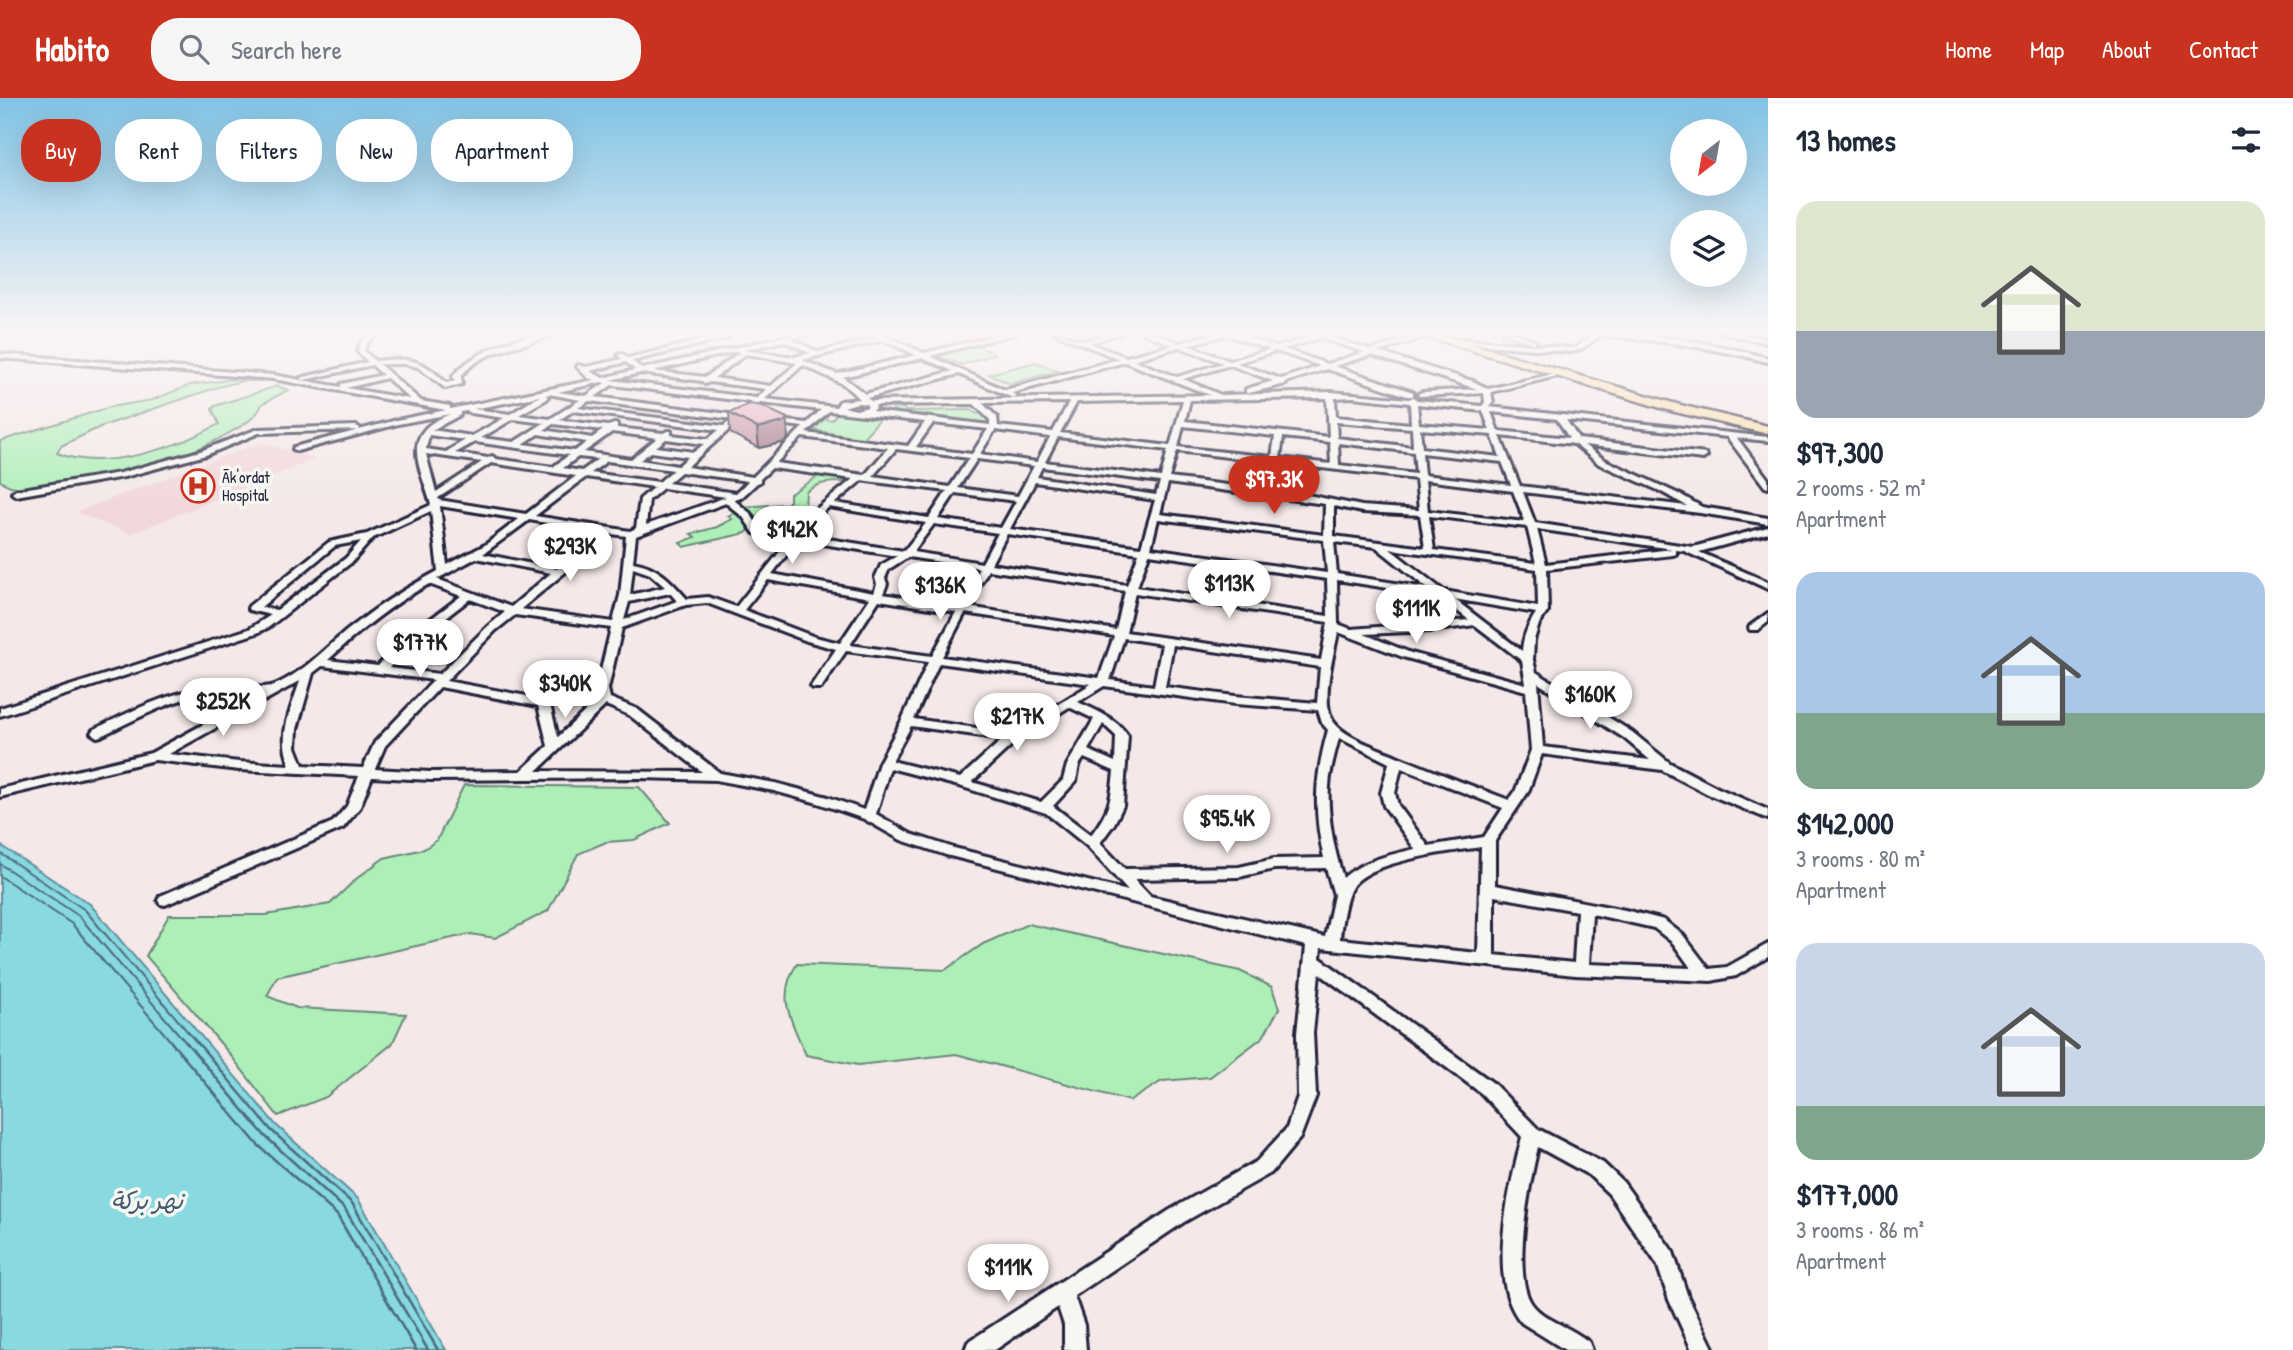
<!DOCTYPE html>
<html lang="en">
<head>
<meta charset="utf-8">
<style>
	:root { --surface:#fff; --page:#f6f6f7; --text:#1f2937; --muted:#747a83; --accent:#c8321e }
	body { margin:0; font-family:"Patrick Hand","Playpen Sans Arabic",sans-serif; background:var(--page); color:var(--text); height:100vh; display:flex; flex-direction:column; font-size:26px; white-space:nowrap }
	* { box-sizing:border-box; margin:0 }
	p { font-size:23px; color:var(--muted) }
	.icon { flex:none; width:38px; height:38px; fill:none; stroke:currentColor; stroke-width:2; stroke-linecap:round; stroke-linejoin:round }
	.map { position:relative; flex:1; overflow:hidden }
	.sheet { display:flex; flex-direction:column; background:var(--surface); width:525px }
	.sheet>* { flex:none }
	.top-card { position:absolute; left:21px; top:21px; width:665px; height:63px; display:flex; gap:14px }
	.needle { width:46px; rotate:211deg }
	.fabs { position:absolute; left:1670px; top:21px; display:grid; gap:14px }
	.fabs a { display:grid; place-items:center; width:77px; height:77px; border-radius:50%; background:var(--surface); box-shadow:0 7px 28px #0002; font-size:35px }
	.price { position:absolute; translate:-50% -60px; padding:0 16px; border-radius:24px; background:#fff; color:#222; font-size:23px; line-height:46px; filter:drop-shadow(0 2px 4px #0008) }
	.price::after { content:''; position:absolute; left:50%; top:42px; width:21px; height:16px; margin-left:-10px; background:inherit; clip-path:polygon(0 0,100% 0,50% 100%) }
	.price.current { background:var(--accent); color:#fff }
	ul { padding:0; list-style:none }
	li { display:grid; align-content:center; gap:14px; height:371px; padding:0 28px }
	li span { display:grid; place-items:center; height:217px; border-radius:21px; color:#555 }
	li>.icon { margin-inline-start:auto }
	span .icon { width:126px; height:126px; fill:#fffc; stroke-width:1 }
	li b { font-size:30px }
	h2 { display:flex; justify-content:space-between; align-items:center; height:84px; padding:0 28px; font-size:30px }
	.chip { padding:0 24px; border-radius:28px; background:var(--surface); box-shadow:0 7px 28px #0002; font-size:24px; line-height:63px }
	.chip.current { background:var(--accent); color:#fff }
	header { display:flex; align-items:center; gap:42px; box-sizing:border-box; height:98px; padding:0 35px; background:var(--accent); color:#fff }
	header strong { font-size:33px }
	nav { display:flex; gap:38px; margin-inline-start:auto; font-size:24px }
	.search { width:490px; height:63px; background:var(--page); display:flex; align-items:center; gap:18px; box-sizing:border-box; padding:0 24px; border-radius:28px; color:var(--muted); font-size:26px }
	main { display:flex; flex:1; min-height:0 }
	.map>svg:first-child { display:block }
	.built { fill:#f1d7dc }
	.green { fill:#aeefb8; stroke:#68887a; stroke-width:2 }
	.water { fill:#88d9e0; stroke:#5f909e; stroke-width:2 }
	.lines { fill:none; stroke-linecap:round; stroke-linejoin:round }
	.shore-far1 { stroke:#4b6b7d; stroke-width:2 }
	.shore { stroke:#4b6b7d; stroke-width:2.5 }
	.street-casing { stroke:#22223b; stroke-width:6 }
	.primary-casing { stroke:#22223b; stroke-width:5 }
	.street { fill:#f6f6f2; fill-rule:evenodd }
	.primary { fill:#f8deab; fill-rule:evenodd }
	.wall { fill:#c997a6; stroke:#22223b; stroke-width:2 }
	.shaded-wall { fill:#a47b87; stroke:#22223b; stroke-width:2 }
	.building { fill:#eab0c1; stroke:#22223b; stroke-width:2 }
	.labels { text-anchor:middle; stroke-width:7; stroke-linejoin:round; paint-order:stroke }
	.far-poi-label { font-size:16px; fill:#22223b; stroke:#f6f6f2; text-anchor:start }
	.near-water-label { font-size:24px; font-style:italic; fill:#41596d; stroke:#f6f6f2 }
</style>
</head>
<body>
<header>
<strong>Habito</strong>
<div class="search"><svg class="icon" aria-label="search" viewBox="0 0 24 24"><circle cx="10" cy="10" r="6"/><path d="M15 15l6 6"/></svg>Search here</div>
<nav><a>Home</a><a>Map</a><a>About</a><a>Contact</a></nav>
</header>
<main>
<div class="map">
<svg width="1768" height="1252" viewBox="0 0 1768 1252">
	<rect width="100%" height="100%" fill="#f4e8e8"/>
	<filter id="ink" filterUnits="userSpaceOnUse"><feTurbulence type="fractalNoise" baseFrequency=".0143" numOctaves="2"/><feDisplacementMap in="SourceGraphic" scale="14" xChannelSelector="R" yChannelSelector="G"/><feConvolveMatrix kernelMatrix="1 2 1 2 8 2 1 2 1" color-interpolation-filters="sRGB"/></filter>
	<g filter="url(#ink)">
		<!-- built -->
		<path class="built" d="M261,344L315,361L130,436L76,414Z"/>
		<!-- green -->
		<path class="green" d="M976,247L994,256L962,267L936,257Z
			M1036,264L1058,273L1010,286L989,276Z
			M235,281L262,283H242L218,289L100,329L61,348L57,355C103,374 177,350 219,326L212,311L215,308L277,288L288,292L262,306C258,319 243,327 231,334C168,371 95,381 22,390L10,388L0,383V343L110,309L152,302L190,287Z
			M893,310H904L905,313L971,312L977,316L984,315L992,321L990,325L893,313Z
			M837,315L880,321L862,341L814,332L824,321L832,322Z
			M820,377L847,380L849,384C832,384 819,383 806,394L805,409C789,415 771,409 757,419L737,409L787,406L790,403V396Z
			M734,415L746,422L750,431L746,435L684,449L680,445L695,439L691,436L717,429L732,421L728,418Z
			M464,687L639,689L670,725L634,742L606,744L578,756L548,813L495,840L470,836L277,879L267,898L297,910L406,916L392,946L326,999L278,1018L228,954L146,858L169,817H266L330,806L356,781L384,760L424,751L437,742Z
			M1028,826L1240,873L1272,889L1279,911L1263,939L1210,979L1162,983L1130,1003L956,956L858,967L806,957C792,924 775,899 797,866L945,872L983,846Z"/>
		<!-- water -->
		<path class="water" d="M0,747L90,806L276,1027L358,1101L446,1252H0Z"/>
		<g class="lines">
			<!-- shore-far1 -->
			<path class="shore-far1" d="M0,755L85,812L198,946
				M0,766L79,818L187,946
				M0,778L72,826L173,946"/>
			<!-- shore -->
			<path class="shore" d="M171,944L257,1046L337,1117L416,1252
				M186,944L265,1038L345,1111L428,1252
				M197,944L271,1032L352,1105L438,1252"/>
			<defs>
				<path id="street" d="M370,235H378L367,245L364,253L375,263C408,259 423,261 446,285L455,283L453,278C473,253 524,235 556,235C524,251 485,248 461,278L462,286L445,290L418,269L406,266H379L421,303L450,308V311L594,282L588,280L577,269L578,267L586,269L622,261L618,257L619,256H623L628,260L725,237L728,239L727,240L632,263L642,271L799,235H812L791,241L818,254L878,240L870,235H879L924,255L1004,235H1017L930,258L1005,292L1119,261L1054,235C1065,235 1072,241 1082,242C1091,243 1109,235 1121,235L1089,245L1126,259L1173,247L1143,235H1153L1180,245L1215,235H1236L1277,249L1313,238L1306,235L1323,237L1371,252L1427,235L1428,238L1378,254L1473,283L1488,291L1566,273L1570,275L1491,294L1493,304L1489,309L1768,339V343L1737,340L1768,381V390L1765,389L1727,339L1566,322L1579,341L1706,356L1707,358L1703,361L1584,347L1605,362L1683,398L1702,409L1768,420V426L1700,415L1523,394L1535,425L1693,449L1768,429V435L1699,454L1768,484V491L1684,453L1676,452V456L1673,457L1547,471L1548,513L1539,526L1534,542L1533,562L1536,574L1632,634L1670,665L1718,690L1768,712V721L1708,696L1662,672L1542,656L1528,694L1495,743V787L1625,812L1664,822L1683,837L1709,871L1727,869L1768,846V859L1736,878L1711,883L1575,877L1321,850L1320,860L1493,985L1538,1031L1603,1065L1623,1084L1673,1154L1688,1199L1714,1252H1692L1669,1202L1657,1166L1609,1096L1589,1077L1538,1049C1530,1083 1511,1177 1532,1206C1543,1221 1567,1228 1582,1239L1589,1244L1592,1252H1565L1522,1225C1485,1185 1510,1087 1522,1039L1481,995L1319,875L1313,935L1316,998L1300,1040L1271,1075L1184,1124L1074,1198L1084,1227L1086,1252H1064V1227L1058,1209L995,1252H965L968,1244L1170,1112L1257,1063L1287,1030L1298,998L1297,935L1306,848L946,757L901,742L864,721L818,705L774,693L716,682L639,680L431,682L372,679L360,709L343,730L165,807L160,806L158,802L160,798L333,724L347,708L359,678L239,672L155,662L0,699V691L151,655L261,595C244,595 227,593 210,595C172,601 136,621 101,638L97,639L91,635L93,632C129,614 167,595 208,589C225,586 264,593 277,586C309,571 328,546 357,525C382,505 410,488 438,473L431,413L373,440L352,464L269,529L257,535L0,618V610L249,531L271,517L249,512L248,510L249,508L329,444L367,436L431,407C426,384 406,351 425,331C431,324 441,320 450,316L398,326L297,353L293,351L294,349L397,322L446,312L273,281L0,260V256L273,277L341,289V286L383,277L372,267L304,282L300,280L368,264L357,253L362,243ZM1226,237L1270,251L1230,263L1187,247ZM1320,240L1364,254L1327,266L1284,251ZM883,242L916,257L837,276L802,262ZM784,243L810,255L794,259L744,252ZM1179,249L1223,265L1177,279L1133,262ZM738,253L739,255L706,279L653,273ZM1276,253L1320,268L1281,281L1237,265ZM746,256L797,265L771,288L714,280ZM1371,257L1477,291L1422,294L1418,296L1419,298L1484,295L1485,304L1482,308L1417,302L1413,299L1409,301L1331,294L1221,297L1183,281L1230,267L1273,283L1246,291V295H1249L1286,286V284L1327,271L1407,298H1413V294L1334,268ZM922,260L953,273L865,296L843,279ZM626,264L635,272L603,280L590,273ZM1125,264L1210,297L871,303L867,300L959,276L1013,300L1017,298L1012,295ZM803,267L843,286L860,301L840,303L836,309L765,301ZM641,275L702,283L705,286L709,284L766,291L757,300L610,282ZM387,280L410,301L346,290ZM602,284L605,285L586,298L558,294ZM612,287L752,304L737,317L595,299ZM549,296L580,302L550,321L519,317L547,301L548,299L546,297ZM540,298L510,316L474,311ZM1352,299L1410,305L1411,326L1336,319L1335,300ZM1327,300L1329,339L1185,323L1190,302ZM1183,302L1170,348L1060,335L1077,304ZM589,303L732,321L724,328L578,310ZM1069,304L1053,334L998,328L997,319L982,305ZM760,305L821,312L807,325L769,321L768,323L772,325L803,329L753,379L687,369L740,322H746L747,320L745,318ZM857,305L866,306L868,309L856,312L844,309ZM974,306L990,322V327L872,313L876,309L875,307ZM1417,306L1483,313L1490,332L1419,326ZM467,313L471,315L504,320L472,338L432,332L460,317V314ZM573,313L719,332L708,341L671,337V333H668L663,335L617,330V326H614L608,328L559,322ZM829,313L925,324L908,348L806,335ZM1491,314L1557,321L1569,340L1498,333ZM513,321L544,325L514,344L481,340ZM1336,324L1412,330L1413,349L1337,340ZM933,325L988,331L972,356L916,349ZM553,326L603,332L592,340L544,332ZM1183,328L1275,338L1272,359L1178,349ZM1420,331L1492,337L1500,359L1422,350ZM995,332L1050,339L1037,364L980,356ZM612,334L657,340L631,361L584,354ZM538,336L587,344L575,353L523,346ZM429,337L465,342L446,354L426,351ZM1500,338L1574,346L1599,366L1658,392L1687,408L1520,388ZM802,339L888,350L865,377L776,365ZM1058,339L1168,352L1161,379L1045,364ZM1283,339L1330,344L1331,366L1280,360ZM666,341L704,346L694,354L656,349ZM475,344L569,357L553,369L496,361L492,358L488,360L455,355ZM1338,345L1414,354L1416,376L1339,367ZM896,351L969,360L950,389L873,378ZM1177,353L1271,364L1275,367L1278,365L1416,381L1419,412L1362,408L1303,396L1169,380ZM651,354L688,359L678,368L640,362ZM1422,355L1502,364L1511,387L1424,377ZM426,356L482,364L436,394ZM578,359L598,361L582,373L563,370ZM977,361L1034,368L1018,398L958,390ZM607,363L673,372L659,384L591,375ZM491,365L576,378L526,416L439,402L438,400ZM1042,369L1160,384L1156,397L1037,379ZM772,370L853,381L787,435L760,431L750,415L734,402L741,400L757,385L760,384V381ZM681,374L748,383L736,395L668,385ZM586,379L654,389L640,401L636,430L630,433L535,418ZM862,382L867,383L947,393L929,420L835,405ZM1425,382L1513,393L1525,424L1428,413ZM1035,384L1155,402L1141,449L1010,431ZM1168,385L1325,406L1324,437L1160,416ZM663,390L726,399L646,427L649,402ZM955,395L1016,403L1001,430L938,421ZM726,405L743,419L754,435L789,442L736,509L708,499L687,501C671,483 658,468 633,464L636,438ZM440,408L519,421L485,447L447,467ZM1334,408L1362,414L1420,417L1425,450L1334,438ZM829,409L926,425L904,453L797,436ZM1429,418L1527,429L1536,465L1434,452ZM1158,421L1324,442L1327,475L1151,450ZM529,422L601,434L557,471L483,456ZM934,426L998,435L982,465L913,454ZM1537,431L1672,451L1546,466ZM611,436L626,438L620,497L613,524L521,511ZM1007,436L1139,455L1127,487L991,466ZM798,442L897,458L881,467L875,480L877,486L874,495L772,476ZM361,443L346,460L277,512L261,509L335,448ZM1334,444L1376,449L1427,490L1337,476ZM1390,451L1537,471L1538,509L1444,493ZM1149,456L1327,481L1328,518L1137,489ZM908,459L979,470L959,508L883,496L887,486L885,480L889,471ZM476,460L551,475L511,509L437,481ZM633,470L650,476L665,489L630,497ZM988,472L1125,493L1116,532L968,509ZM768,482L870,500L840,545L815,539L744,512ZM1337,482L1438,498L1469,522L1351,531L1338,526ZM429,486L461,498L399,545L378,568L328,562C359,533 392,506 429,486ZM670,495L677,503L624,522L629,504ZM1135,495L1328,524L1321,562L1126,534ZM470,501L505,514L487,529L440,576L389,570L407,549ZM1454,501L1536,515C1528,527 1523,538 1522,553ZM879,502L956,514L932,558L850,547ZM707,505L807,543L836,551L811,588L813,590H821L846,553L928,564L901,624L879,665L864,712L828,699L775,685L720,675L637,611L610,600L608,591L622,530L686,507ZM965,515L1114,538L1099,580L942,559ZM515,517L611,530L597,589L543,601L446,583L495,533ZM1475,527L1522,563L1526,586L1411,555L1364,536L1430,533ZM1338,534L1403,559L1526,593L1531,652L1515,694L1509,702C1472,688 1435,674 1399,659C1381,651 1344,640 1333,623C1320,602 1334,557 1338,534ZM1124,540L1162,546L1154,588L1110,582ZM1173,547L1320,569L1317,605L1235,598L1165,589ZM939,565L1091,586L1011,635L914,621ZM322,568L434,582L375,644L363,670L303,667L296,649L297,631L313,575ZM300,583C291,612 277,637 290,667L239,664L169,656ZM1538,585L1624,640L1650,662L1543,649ZM1104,588L1235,606L1318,612L1322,625L1328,632C1315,678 1313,713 1324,760L1274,761L1239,769L1125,771L1100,745L1114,726L1123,708L1128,638C1116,620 1097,613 1078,604ZM440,589L538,608L548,648L521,673L431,674L375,671L385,648ZM597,596L598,601L558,639L550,607ZM606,607L629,617L702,674L537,673ZM1069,609L1094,621L1067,667L1063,682L1041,704L972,684L1017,642ZM1103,626L1116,638L1115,664L1088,652ZM911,628L1003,641L960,680L892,663ZM1339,640L1389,665L1381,695L1384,708L1415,751C1390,757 1363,762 1343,780C1334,751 1327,719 1329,688C1330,672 1335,656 1339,640ZM1084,660L1114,673C1111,703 1110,712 1091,737L1053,708L1076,683L1079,667ZM890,670L959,688L1046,715L1087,748L1128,793L954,750L911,736L876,716ZM1401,670L1503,710L1484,739L1428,748L1398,707L1395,695ZM1481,749L1478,855L1340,841C1341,827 1345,800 1352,789C1370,762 1450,754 1481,749ZM1326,770L1334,797L1325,839L1150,798L1134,781L1239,779L1274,771ZM1494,798L1577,813L1574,865L1494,857ZM1592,816L1654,830L1673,845L1691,870L1589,866Z
					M1503,235H1514L1536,243L1533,245Z
					M1595,235C1654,235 1711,244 1768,260V264C1710,249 1660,242 1600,238L1581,251L1571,254L1460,245L1457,243L1460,241L1571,250L1577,249Z
					M1720,235H1736L1768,241V245Z
					M356,328L360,330L359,332L259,335L206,357L124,379L16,398L12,395L16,392L120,375L200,353L258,331Z
					M1768,515V524L1758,532H1750L1749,530L1750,528Z"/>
				<path id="primary" d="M1415,235H1434L1680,307L1768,328V336L1671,313Z"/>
			</defs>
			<!-- street casing -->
			<use href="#street" class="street-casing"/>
			<!-- primary casing -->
			<use href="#primary" class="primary-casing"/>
			<!-- street -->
			<use href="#street" class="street"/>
			<!-- primary -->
			<use href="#primary" class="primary"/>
		</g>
		<!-- wall -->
		<path class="wall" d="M729,315L787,320L788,340L785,344L759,350L730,335Z"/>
		<!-- shaded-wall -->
		<path class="shaded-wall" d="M787,320L788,340L785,344L759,350L757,330Z"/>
		<!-- building -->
		<path class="building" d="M750,306L762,308L787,320L784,324L757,330L729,315Z"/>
	</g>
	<!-- sky -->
	<linearGradient id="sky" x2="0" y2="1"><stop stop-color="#81c3e5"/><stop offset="0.57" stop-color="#faf5f5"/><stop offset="1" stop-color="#faf5f5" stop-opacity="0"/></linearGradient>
	<rect width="1768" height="411" fill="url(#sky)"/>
	<!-- icons -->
	<defs>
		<symbol id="hospital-ring" viewBox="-11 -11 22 22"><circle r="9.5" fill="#f6f6f2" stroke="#c8321e" stroke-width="1.5"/><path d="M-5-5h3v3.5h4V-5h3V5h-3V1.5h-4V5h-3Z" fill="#c8321e"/></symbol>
	</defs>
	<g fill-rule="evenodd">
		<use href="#hospital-ring" x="179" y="369" width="38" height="38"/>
	</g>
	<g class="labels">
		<!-- far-poi labels -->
		<g class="far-poi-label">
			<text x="222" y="385">Āk'ordat<tspan x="222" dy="18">Hospital</tspan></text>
		</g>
		<!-- near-water labels -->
		<g class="near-water-label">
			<text x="147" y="1111">نهر بركة</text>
		</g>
	</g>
</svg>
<div class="fabs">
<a><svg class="needle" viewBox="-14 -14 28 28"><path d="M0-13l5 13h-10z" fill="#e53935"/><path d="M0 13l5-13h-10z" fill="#747a83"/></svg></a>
<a><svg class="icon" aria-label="layers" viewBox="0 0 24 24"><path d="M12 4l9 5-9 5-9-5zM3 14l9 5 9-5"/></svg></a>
</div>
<b class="price current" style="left:1274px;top:418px">$97.3K</b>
<b class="price" style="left:792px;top:468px">$142K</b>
<b class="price" style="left:570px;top:485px">$293K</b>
<b class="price" style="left:1229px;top:522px">$113K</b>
<b class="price" style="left:940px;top:524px">$136K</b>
<b class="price" style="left:1416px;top:547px">$111K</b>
<b class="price" style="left:420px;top:581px">$177K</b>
<b class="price" style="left:565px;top:622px">$340K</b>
<b class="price" style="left:1590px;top:633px">$160K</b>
<b class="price" style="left:223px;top:640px">$252K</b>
<b class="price" style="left:1017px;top:655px">$217K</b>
<b class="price" style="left:1227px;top:757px">$95.4K</b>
<b class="price" style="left:1008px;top:1206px">$111K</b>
<div class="top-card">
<a class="chip current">Buy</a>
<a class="chip">Rent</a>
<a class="chip">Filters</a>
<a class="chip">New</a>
<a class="chip">Apartment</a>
</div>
</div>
<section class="sheet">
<h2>13 homes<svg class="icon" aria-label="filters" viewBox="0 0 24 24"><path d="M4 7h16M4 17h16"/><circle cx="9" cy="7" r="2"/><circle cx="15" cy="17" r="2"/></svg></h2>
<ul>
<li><span style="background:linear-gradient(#dfe7d0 60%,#9aa5b1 0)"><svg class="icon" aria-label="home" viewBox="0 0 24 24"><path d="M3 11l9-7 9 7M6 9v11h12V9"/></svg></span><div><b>$97,300</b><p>2 rooms · 52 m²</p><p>Apartment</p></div></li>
<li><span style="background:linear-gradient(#a9c7e8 65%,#7fa58c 0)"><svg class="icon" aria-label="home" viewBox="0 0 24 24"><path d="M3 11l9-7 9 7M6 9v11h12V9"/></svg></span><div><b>$142,000</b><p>3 rooms · 80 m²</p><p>Apartment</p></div></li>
<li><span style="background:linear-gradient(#c9d6e8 75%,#7fa58c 0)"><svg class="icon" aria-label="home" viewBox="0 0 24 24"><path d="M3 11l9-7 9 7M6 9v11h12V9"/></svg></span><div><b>$177,000</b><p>3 rooms · 86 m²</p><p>Apartment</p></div></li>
</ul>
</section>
</main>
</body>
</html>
